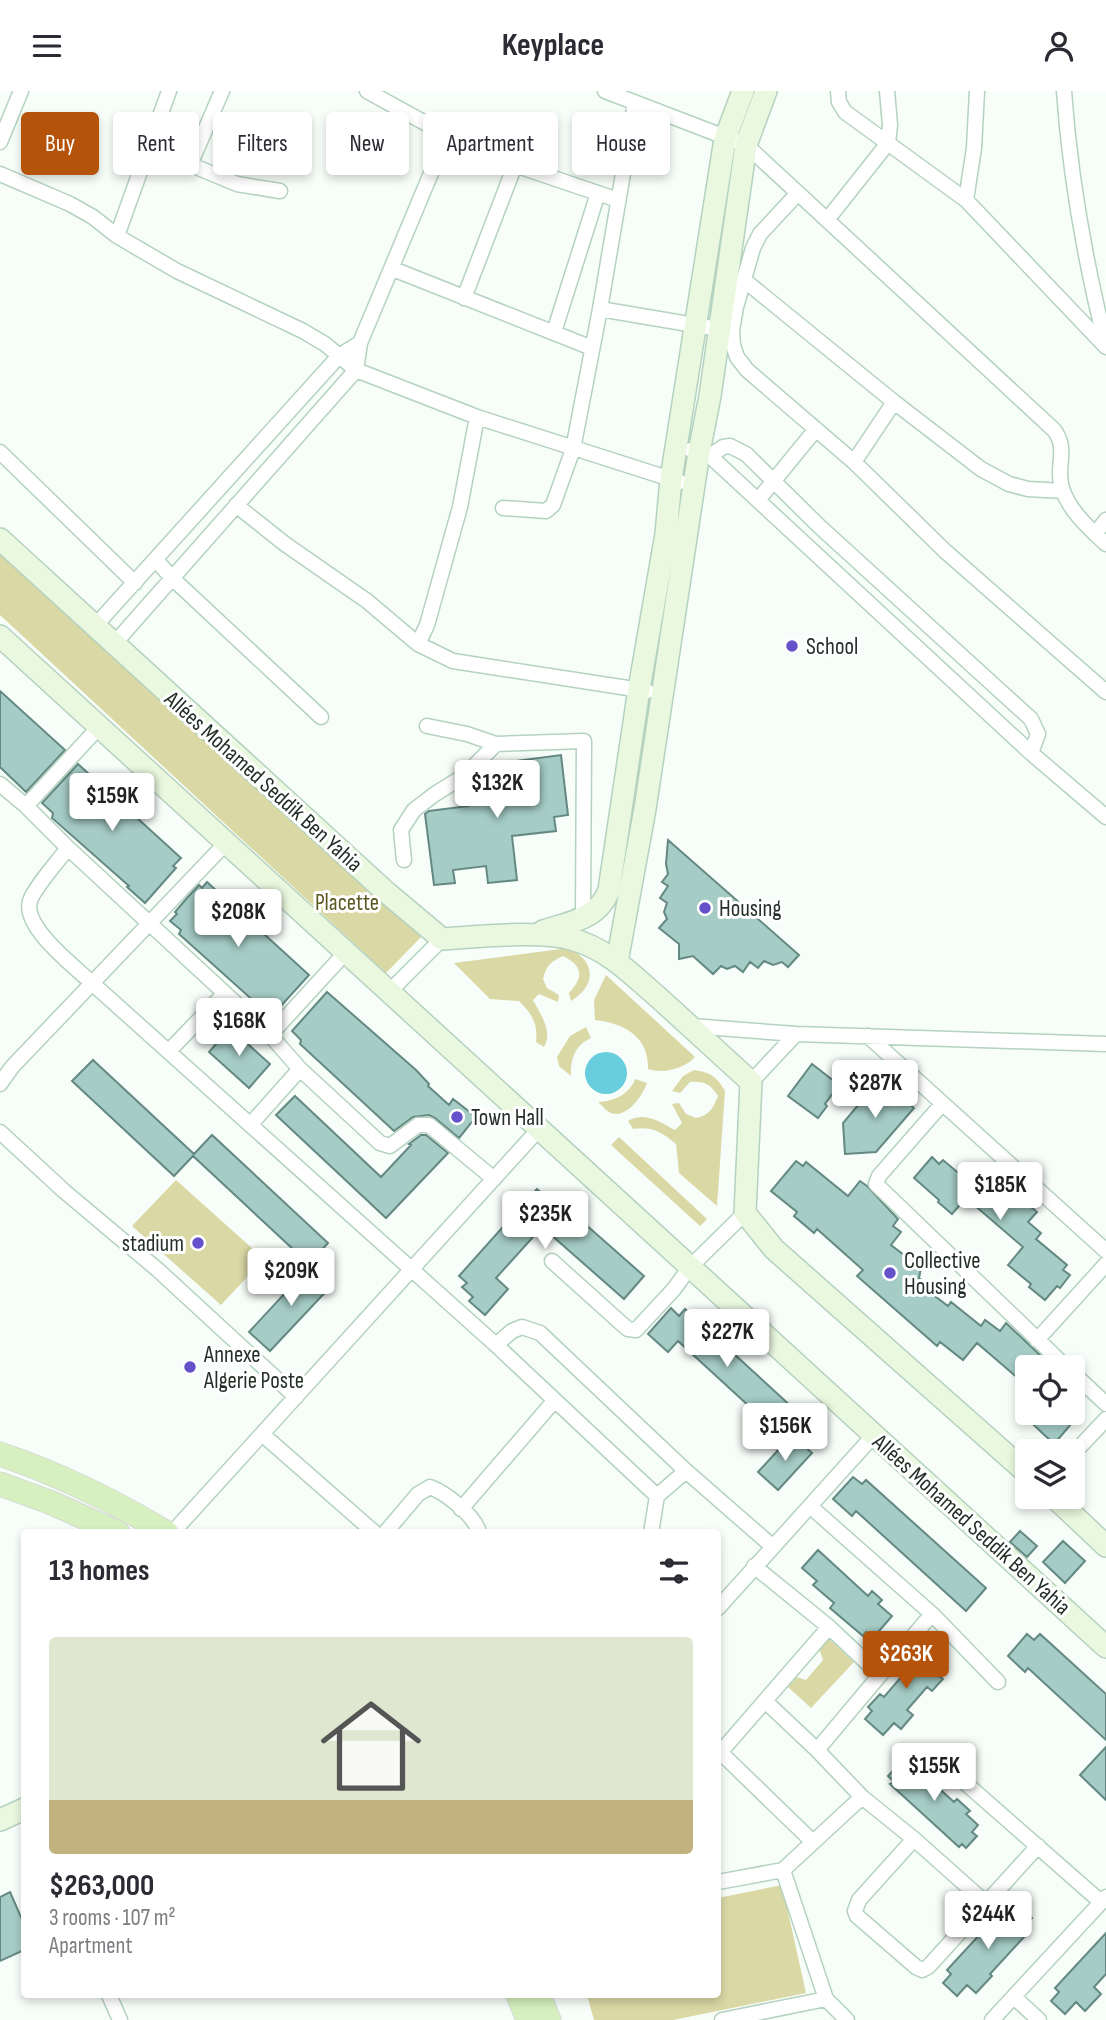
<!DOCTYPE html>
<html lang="en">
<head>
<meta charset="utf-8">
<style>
	:root { --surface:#fff; --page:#f7f7f7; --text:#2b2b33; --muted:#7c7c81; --accent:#b45309 }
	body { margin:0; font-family:"Sofia Sans Condensed",sans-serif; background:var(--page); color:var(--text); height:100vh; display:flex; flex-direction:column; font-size:26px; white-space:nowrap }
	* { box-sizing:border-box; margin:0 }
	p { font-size:23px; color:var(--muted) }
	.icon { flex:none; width:38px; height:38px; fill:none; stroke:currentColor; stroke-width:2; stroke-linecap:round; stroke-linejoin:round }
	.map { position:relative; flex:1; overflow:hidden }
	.side { position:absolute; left:21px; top:1438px; width:700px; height:469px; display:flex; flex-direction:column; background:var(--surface); border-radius:7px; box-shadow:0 4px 10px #0003 }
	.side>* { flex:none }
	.banner { position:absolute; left:21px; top:21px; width:700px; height:63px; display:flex; gap:14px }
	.tools { position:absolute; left:1015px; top:1264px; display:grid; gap:14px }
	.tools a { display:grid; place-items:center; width:70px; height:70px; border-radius:7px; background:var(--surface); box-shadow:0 4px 10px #0003; font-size:35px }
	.price { position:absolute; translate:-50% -60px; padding:0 16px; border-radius:7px; background:#fff; color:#222; font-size:23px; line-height:46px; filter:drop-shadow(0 2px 4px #0008) }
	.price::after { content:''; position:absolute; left:50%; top:42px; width:21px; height:16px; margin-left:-10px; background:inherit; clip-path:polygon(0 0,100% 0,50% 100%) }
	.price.on { background:var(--accent); color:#fff }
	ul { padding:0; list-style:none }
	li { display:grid; align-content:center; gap:14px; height:371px; padding:0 28px }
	li span { display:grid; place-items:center; height:217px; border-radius:7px; color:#555 }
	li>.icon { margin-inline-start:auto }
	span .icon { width:126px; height:126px; fill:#fffc; stroke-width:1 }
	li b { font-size:30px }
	h2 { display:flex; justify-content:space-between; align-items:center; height:84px; padding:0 28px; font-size:30px }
	.chip { padding:0 24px; border-radius:7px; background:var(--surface); box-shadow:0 4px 10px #0003; font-size:24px; line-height:63px }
	.chip.on { background:var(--accent); color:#fff }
	header { display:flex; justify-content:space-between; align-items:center; height:91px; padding:0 28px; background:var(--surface); font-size:32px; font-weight:700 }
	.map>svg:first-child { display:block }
	.green { fill:#dad8a5 }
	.water { fill:#68cddc }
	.building { fill:#a5ccc5; stroke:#648982; stroke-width:2 }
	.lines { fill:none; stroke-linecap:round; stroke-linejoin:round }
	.street-casing { stroke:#b4d2bf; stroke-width:17 }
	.secondary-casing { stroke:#b4d2bf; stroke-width:24 }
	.primary-casing { stroke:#d7dad8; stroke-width:25 }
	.street { stroke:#fff; stroke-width:14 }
	.secondary { stroke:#eaf8df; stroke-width:21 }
	.primary { stroke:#d6f0bf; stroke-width:23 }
	.poi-dot { fill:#6551ca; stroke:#fff; stroke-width:2.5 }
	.labels { text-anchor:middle; stroke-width:6; stroke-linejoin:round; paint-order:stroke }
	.poi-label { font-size:23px; fill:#232f27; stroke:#fff; text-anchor:start }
	.street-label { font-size:23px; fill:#232f27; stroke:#fff }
	.park-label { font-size:23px; fill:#5b5720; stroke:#fff }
</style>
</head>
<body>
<header><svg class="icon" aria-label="menu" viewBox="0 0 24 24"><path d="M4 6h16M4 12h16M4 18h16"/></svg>Keyplace<svg class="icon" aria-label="person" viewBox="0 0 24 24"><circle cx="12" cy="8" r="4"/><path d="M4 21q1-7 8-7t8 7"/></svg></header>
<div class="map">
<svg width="1106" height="1929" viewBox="0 0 1106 1929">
	<rect width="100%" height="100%" fill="#f7fdf9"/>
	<!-- green -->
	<path class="green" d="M0,462L421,846L386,882L0,524Z
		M568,857C595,869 598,894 571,910L569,902C584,886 583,875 563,865C551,870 546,875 543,888L547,897L559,904L558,911L539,903L533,909C541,924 553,940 544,956L536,951C538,932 532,923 519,910L490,908L454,872Z
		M606,884L695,966C684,978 663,983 648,978C649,945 623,932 595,929L594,909Z
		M586,936L591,947C575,954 570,969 571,985L559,975L557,966L570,945Z
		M694,979C710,981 717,986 725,1000L717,1115L679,1082L676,1053C662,1041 652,1035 633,1038L628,1030C644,1020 660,1031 675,1039L682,1032L672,1013L679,1012L686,1023L696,1027C709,1024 713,1018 718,1005C710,993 705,990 690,991L680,1002L672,1000L683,985Z
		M635,988L647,992C643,1004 627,1028 611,1022C606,1020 602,1014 598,1011C614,1010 629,1004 635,988Z
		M619,1046L707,1128L700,1135L611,1054Z
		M176,1089L264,1168L221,1214L132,1135Z
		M828,1547L854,1571L811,1617L788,1596L797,1586L806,1589L823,1569L819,1557Z
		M782,1794L806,1902L673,1929H594L587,1904H718V1807Z"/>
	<!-- water -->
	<path class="water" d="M585 982a21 21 0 1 1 42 0a21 21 0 1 1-42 0Z"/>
	<!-- building -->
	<path class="building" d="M0,600L65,659L26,701L0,676Z
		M561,664L568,724L554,726L556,740L512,745L517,789L488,792L486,775L453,779L455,792L434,794L425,723L429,720L469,715L467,695L472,691L502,687L500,672Z
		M78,673L181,767L173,775L176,777L145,812L127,796L129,795L52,727L53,722L42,712Z
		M668,749L799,864L788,876L782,871L773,874L764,870L758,877L750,871L743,881L735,875L727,878L721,875L713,883L693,865L679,868V853L659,837L667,828L664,821L667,812L660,807L668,795L662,791L668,783L666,773Z
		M207,791L309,884L270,927L255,913L256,912L179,843L181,839L170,830L177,823L175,821L187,807L199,794L202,797Z
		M327,901L416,979L429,993L428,995L449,1014L453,1008L476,1026L459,1047L435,1027L429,1024L413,1026L394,1040L300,953L301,949L292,940Z
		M230,937L270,973L249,997L209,961Z
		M93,969L194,1063L212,1044L328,1152L309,1173L193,1065L174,1085L72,990Z
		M812,973L839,994L825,1013L827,1015L818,1027L788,1005Z
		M880,988L914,1017L876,1061L845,1063L843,1032Z
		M295,1005L381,1086L411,1054L409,1053L421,1044H426L448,1062L386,1127L276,1024Z
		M932,1066L939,1073L943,1069L976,1097L980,1093L988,1101L999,1089L1037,1121L1028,1131L1041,1142L1036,1148L1067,1174L1063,1179L1070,1184L1060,1197L1057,1195L1045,1209L1029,1196L1031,1193L1008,1174L1023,1156L966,1107L952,1123L938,1111L939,1109L914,1087Z
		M796,1070L803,1075L806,1071L848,1105L860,1090L867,1095L898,1128L893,1135L901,1141L891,1154L921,1177L919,1187L926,1193L923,1196L948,1215L951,1211L981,1235L985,1229L1000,1240L1006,1232L1042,1266L1035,1276H1027V1295L977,1252L963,1269L940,1251L937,1255L857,1185L863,1179L817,1138L814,1142L794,1125L797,1121L771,1100Z
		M537,1098L546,1106L550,1102L644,1185L624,1208L542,1136L496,1187L508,1198L485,1224L469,1210L473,1206L462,1196L467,1192L459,1185Z
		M312,1173L333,1193L270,1260L249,1241Z
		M671,1217L679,1225L685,1218L805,1328L786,1349L678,1250L668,1261L648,1243Z
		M1020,1321H1059L1072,1332L1054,1353Z
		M792,1344L812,1362L778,1399L758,1381Z
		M853,1386L862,1393L866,1389L986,1497L966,1520L856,1420L852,1425L833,1408Z
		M1020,1440L1037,1455L1027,1466L1010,1451Z
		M1063,1450L1085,1470L1065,1492L1043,1471Z
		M818,1459L868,1505L872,1500L882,1509L878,1513L892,1525L873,1547L866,1541L863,1545L830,1517L834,1512L813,1494L817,1490L802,1477Z
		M1027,1543L1034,1549L1040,1543L1106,1603V1649L1028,1577L1025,1581L1008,1565Z
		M929,1557L947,1573L937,1584L943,1588L932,1600L927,1596L907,1619L913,1624L901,1638L894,1632L883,1644L865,1628L872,1620L868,1616L880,1603L884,1606L903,1584L899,1581L919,1558L924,1562Z
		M1106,1656V1709L1080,1684Z
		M905,1667L916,1678L919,1674L934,1688L932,1691L954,1711L957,1708L970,1720L966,1723L978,1734L972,1741L977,1745L966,1757L962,1753L959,1756L890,1693L894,1691L888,1685Z
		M10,1801L24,1833V1859L0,1870V1806Z
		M1015,1812L1032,1827L1019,1841L1024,1846L990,1883L992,1885L976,1902L967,1894L957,1905L943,1892L951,1883L947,1879L1006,1815L1009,1818Z
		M1106,1842V1883L1094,1896L1101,1903L1085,1920L1076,1911L1065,1923L1051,1910L1059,1901L1055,1897Z"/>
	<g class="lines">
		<defs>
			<path id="street" d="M367,0L447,44L515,74L618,109
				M605,0L746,54L1054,339C1069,358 1055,376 1062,397C1069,420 1089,437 1106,453
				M838,0L839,11L845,21L966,109L1106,256
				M1064,0C1070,86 1085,170 1106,254
				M0,51L21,0
				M148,56L237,93L280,100
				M190,74L222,0
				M0,83L70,113L93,126L117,145L177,180L303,240L325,253L356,279L477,326L680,391
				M798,102L760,143L753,157L736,216L732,239L733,254L737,266L747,279L854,371L945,460L1106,601
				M966,109L974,57L977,0
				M827,129L888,52L890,34L887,0
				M117,145L169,0
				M393,178L592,257
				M744,189L894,311L981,378L1009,393L1028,398L1063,400
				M464,207L515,74
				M600,218L718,238
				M554,241L598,102
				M477,326L460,416L427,534L418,553L453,570L647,600
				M691,359L710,365L1031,662L1106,726
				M0,361L135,492
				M710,365L723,356L730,355L746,363L819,435L1031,628L1038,643L1031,662
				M854,371L894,311
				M758,409L816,338
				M236,414L285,453L367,510L418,553
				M503,417L546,420L553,414L573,358L600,218L635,12
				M1095,443L1106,429
				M156,469L172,487L321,626
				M95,535L339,265L360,252
				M114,553L356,279L360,252L447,44
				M427,635L467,643L496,653
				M0,693L26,715L68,757C59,769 34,797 30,810C22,836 75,876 93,893L496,1254L512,1240L522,1236L540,1242L686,1380L772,1455
				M26,715L99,636
				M68,757L270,944L300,978L380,1052L390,1055L418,1034H429L494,1088
				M404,769L401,739L414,719L435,703L464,685L496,653L584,650L583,828
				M389,901L442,848
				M691,935L796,943L1106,953
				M270,944L346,861
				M868,945L1106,1160
				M169,960L224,903
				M751,991L796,943
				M0,993L12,976L226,752
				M942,1013L879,1085L876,1093L1066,1276
				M250,1034L300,978
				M0,1041L64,1100L158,1179L296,1306
				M552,1170L622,1233L628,1238L636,1239L674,1198L690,1176L745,1122
				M1037,1249L1106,1173
				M496,1254L657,1405L686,1380
				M1073,1282L1106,1313
				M262,1343L375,1442
				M1073,1363L1106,1328
				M811,1416L932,1523L998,1591
				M461,1418L554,1310
				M172,1442L539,1038
				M385,1442L418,1403L430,1396C446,1402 471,1422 478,1438L477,1442
				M651,1442L657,1405
				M754,1475L829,1536
				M718,1517L874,1344
				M765,1610L817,1659L880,1584
				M817,1659L862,1706L914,1748L987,1813
				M720,1661L813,1751
				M930,1661L1101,1811
				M718,1664L829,1536L880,1584L932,1523
				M914,1748L859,1809L855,1820L857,1825L916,1876L922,1879L928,1876L1038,1755
				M783,1779L826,1908L847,1929
				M718,1791L783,1779L862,1706
				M109,1904L120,1929
				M1014,1906L1039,1929
				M722,1929L826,1908
				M992,1929L1106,1806"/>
			<path id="secondary" d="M0,448L386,801L442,848C477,846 538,839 571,848C607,857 632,884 659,907C690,935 720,963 751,991L745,1122L774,1158L1027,1382
				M0,545L1106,1556
				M543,840C568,832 599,828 609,799L639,598L666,443L671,388L725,48L743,0
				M617,871L645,718L699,361L710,305L746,54L766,0
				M1053,1405L1106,1455
				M0,1729L24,1718"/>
			<path id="primary" d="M0,1363C59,1383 114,1410 167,1442
				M0,1393L52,1412L118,1442
				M518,1904L528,1929
				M539,1904L549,1929"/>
		</defs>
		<!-- street casing -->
		<use href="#street" class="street-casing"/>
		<!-- secondary casing -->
		<use href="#secondary" class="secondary-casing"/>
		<!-- primary casing -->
		<use href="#primary" class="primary-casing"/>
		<!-- street -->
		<use href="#street" class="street"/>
		<!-- secondary -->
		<use href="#secondary" class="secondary"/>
		<!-- primary -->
		<use href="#primary" class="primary"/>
	</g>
	<!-- markers -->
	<g class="poi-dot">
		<circle cx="792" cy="555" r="7"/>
		<circle cx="705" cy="817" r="7"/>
		<circle cx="457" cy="1026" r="7"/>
		<circle cx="198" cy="1152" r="7"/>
		<circle cx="890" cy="1182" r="7"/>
		<circle cx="190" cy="1276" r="7"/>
	</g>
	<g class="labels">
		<!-- poi labels -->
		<g class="poi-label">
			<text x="806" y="563">School</text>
			<text x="719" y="825">Housing</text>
			<text x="471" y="1034">Town Hall</text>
			<text x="184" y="1160" text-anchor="end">stadium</text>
			<text x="904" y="1177">Collective<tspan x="904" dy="26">Housing</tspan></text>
			<text x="204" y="1271">Annexe<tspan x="204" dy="26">Algerie Poste</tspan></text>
		</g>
		<!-- street labels -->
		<g class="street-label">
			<text transform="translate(264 690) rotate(42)" y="8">Allées Mohamed Seddik Ben Yahia</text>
			<text transform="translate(972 1433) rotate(42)" y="8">Allées Mohamed Seddik Ben Yahia</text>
		</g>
		<!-- park labels -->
		<g class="park-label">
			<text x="347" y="819">Placette</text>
		</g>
	</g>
</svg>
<div class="tools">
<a><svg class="icon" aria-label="locate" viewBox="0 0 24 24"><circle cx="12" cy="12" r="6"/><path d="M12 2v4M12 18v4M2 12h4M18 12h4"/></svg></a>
<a><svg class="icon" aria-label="layers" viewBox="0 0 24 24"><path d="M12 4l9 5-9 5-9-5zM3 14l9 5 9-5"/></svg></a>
</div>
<b class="price" style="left:497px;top:729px">$132K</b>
<b class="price" style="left:112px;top:742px">$159K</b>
<b class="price" style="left:238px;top:858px">$208K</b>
<b class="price" style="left:239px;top:967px">$168K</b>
<b class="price" style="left:875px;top:1029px">$287K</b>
<b class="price" style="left:1000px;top:1131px">$185K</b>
<b class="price" style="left:545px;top:1160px">$235K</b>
<b class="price" style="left:291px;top:1217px">$209K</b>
<b class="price" style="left:727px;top:1278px">$227K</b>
<b class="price" style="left:785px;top:1372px">$156K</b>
<b class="price on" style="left:906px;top:1600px">$263K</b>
<b class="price" style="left:934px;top:1712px">$155K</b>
<b class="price" style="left:988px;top:1860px">$244K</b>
<div class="banner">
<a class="chip on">Buy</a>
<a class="chip">Rent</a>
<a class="chip">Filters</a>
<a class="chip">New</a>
<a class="chip">Apartment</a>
<a class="chip">House</a>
</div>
<section class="side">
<h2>13 homes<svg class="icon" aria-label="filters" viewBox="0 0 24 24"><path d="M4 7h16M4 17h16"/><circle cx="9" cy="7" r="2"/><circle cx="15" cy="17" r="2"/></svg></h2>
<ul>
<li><span style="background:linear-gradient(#dfe7d0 75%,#c2b280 0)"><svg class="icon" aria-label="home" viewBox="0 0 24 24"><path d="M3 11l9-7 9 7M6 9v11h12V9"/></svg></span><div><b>$263,000</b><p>3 rooms · 107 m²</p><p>Apartment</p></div></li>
</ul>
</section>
</div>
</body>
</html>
